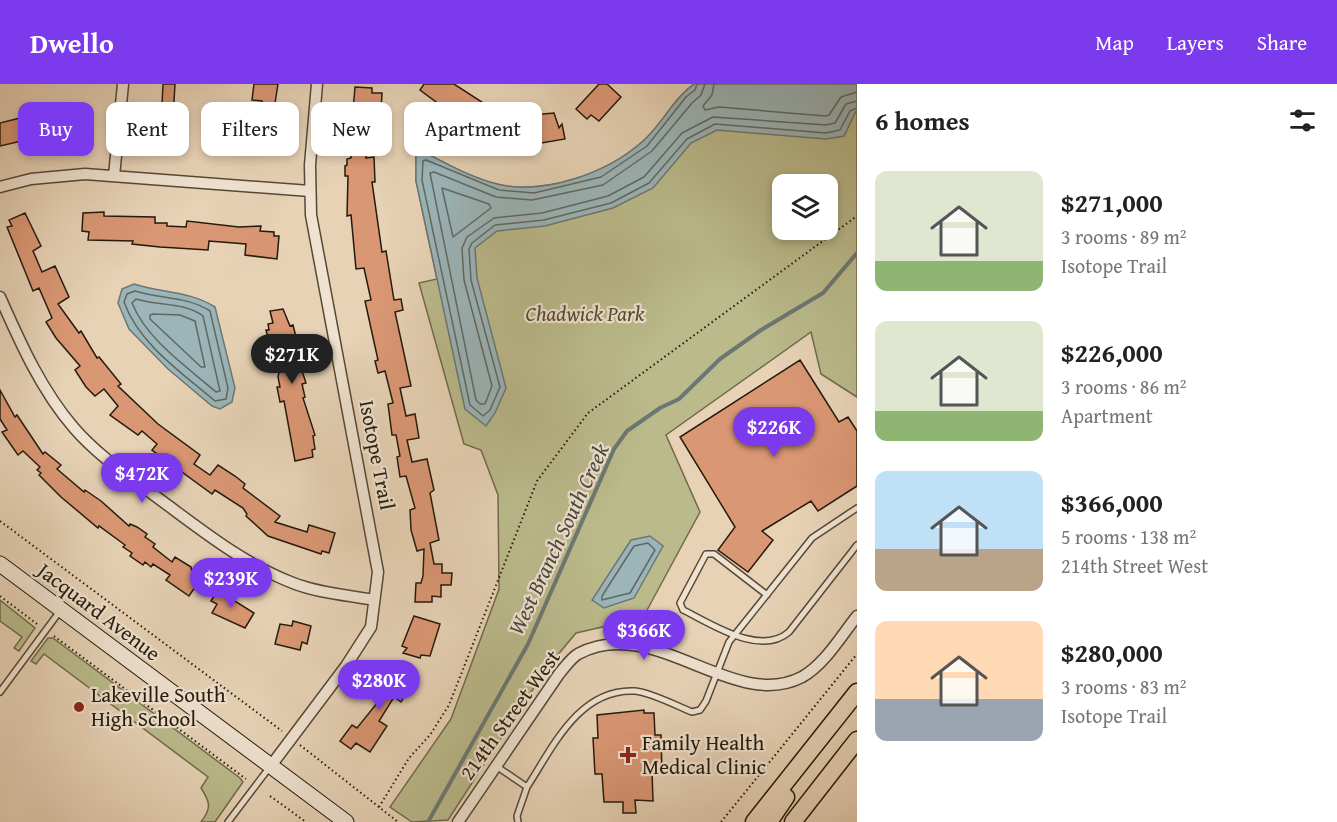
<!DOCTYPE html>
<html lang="en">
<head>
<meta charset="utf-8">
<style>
	:root { --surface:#fff; --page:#f2f2f2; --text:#222; --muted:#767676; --accent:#7c3aed }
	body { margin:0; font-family:"Gentium Book Plus",serif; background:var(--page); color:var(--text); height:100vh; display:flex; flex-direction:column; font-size:22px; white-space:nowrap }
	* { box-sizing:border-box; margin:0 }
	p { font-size:20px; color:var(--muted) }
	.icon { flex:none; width:33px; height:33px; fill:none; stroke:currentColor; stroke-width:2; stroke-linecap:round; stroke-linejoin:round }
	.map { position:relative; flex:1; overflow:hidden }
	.panel { display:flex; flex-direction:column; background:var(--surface); width:480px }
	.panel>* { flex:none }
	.guide { position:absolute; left:18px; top:18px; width:570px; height:54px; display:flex; gap:12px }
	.fabs { position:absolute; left:772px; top:90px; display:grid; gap:12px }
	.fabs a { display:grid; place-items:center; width:66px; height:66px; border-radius:12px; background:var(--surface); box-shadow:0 3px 9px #0003; font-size:30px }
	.price { position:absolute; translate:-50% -51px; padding:0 14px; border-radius:21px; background:var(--accent); color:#fff; font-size:20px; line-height:39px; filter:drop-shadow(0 2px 3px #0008) }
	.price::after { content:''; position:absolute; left:50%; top:36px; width:18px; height:14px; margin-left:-9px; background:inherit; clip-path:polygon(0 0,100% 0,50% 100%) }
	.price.on { background:#222; color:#fff }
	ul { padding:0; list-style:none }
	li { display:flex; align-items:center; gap:18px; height:150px; padding:0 18px }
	li span { display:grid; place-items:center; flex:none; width:168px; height:120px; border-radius:12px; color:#555 }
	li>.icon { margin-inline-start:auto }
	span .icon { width:72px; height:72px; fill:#fffc; stroke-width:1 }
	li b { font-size:26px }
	h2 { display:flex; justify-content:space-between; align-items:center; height:72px; padding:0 18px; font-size:26px }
	.tag { padding:0 21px; border-radius:12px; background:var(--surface); box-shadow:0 3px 9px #0003; font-size:21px; line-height:54px }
	.tag.on { background:var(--accent); color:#fff }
	header { display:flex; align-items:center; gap:36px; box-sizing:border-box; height:84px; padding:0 30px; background:var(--accent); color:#fff }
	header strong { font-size:28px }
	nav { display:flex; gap:33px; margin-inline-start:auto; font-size:21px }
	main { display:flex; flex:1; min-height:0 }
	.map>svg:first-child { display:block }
	.green { fill:#baba8b; stroke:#706a4c; stroke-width:1.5; fill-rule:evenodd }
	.water { fill:#9bb5b9; stroke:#6c7774; stroke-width:1.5 }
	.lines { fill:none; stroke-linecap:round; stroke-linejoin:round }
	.shore { stroke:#606862; stroke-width:1.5 }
	.stream { stroke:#6c7774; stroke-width:4 }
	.building { fill:#da9774; stroke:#251a0c; stroke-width:1.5 }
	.lane-casing { stroke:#564836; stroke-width:8 }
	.street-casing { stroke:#564836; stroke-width:13 }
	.secondary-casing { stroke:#251a0c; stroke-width:17 }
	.primary-casing { stroke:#251a0c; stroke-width:19 }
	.path { stroke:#251a0c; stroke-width:2; stroke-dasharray:1.5 3; stroke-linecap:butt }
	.lane { stroke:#efe2d0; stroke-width:5 }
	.street { stroke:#efe2d0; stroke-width:10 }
	.secondary { stroke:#efe2d0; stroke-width:15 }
	.primary { stroke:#e7d2b6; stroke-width:16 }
	.poi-dot { fill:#8f2418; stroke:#efe2d0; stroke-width:2 }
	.labels { text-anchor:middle; stroke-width:4.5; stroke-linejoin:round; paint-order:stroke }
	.park-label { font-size:21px; font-style:italic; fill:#524a32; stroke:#efe2d0 }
	.street-label { font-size:21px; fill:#251a0c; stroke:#efe2d0 }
	.poi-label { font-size:21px; fill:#251a0c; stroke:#efe2d0; text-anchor:start }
	.water-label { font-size:22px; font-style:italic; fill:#484840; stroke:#efe2d0 }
</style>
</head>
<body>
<header>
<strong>Dwello</strong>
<nav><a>Map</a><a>Layers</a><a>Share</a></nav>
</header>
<main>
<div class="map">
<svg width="857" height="738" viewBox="0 0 857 738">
	<rect width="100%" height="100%" fill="#e7d2b6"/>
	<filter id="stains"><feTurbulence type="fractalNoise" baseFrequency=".00333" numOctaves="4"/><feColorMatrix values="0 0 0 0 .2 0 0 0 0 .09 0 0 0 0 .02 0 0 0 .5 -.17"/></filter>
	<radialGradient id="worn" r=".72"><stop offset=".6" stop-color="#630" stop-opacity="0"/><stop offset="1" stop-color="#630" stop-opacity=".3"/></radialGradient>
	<!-- green -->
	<path class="green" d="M694,0H857V313L821,290L811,248L666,351L700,428L646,528L620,539L576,549L546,585L448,736L412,738L390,723L451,635L499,505L498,411L481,366L464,360L419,199L437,195L416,97V64C442,77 472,95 501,101C547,110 607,89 642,58C662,41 672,16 694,0ZM783,100H828V146H783Z
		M0,516L35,544L19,567L14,564L22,553L0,537Z
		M48,554H53L240,694L243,698L215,738H201C212,724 210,718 201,704L208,693L44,570L36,580L31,577Z"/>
	<!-- water -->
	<path class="water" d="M694,0H857V25L844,52L826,55L717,46L691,59L653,104L613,124L545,142L497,147L475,164L477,194L506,304L495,329L486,342L465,325L416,97V64C442,77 472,95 501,101C547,110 607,89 642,58C662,41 672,16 694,0Z
		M134,200C162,209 190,207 215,223L235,304L232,318L220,325L212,322L168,285L129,245L118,219L122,205Z
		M650,452L663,462L634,514L604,524L592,516L631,456Z"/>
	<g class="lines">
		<!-- shore -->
		<path class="shore" d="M697,0L695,6L686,13L647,62L601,93L534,109L499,106L426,76L423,77L422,96L470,321L483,332L490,326L500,303L471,196L469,165L472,159L495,141L544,136L611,119L649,99L687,55L715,40L826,49L840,46L850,27L857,24
			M705,0L701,11L692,19L652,67L603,101L532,116L496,113L434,88L430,89L476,316L480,320H485L492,302L464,196L462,164L467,153L494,134L542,129L608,112L644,93L682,49L713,33L826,41L835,39L846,20L857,17
			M714,0L712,11L703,22L705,26L719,23L825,32L829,31L841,13L857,8
			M442,104L489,120L491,124L453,153Z
			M135,207C160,215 187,212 210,227L228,304L226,315L215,317C182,289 139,260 124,218L127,210Z
			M136,215C158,222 184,218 203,232L220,307L216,308C186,282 147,256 132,219Z
			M153,230L180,231L195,237L205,283H201L150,235V231Z
			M648,459L655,466L630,509L602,516V512L634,462Z"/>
		<!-- stream -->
		<path class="stream" d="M428,738L528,560L614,365L627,347L660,324L679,315L720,275L761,246L823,209L857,169"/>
	</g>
	<!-- building -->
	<path class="building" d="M163,0H175L173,34H179V62L153,60V44L154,37H158L159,21H162Z
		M254,0H278L273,32L275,38L274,50L269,71L251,70L254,38H260L262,17L252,16Z
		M424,0H454L494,26L501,24L511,31L487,64L478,58L481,55L457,38L459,35L420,6Z
		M599,0H607L621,13L599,37L591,31L587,35L576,25Z
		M355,3L372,4V9H382L380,43L360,41L361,37L357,36V28L353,27Z
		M79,29L81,44L75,45V48L58,50L59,55H30L0,62V39L20,34L23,45L47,41L46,34Z
		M554,29L559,44L562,40L565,55L529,61L530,52H524L521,32Z
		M366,57V74L374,73L375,98H372L382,168L386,167L394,216L401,215L403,226L395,228L411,302L400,304L406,332L415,330L419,354L407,356L412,378L427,375L434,406L430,409L439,456L430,459L434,480H442V489H452L451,501H441V513L432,512V518H415L416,499H421L423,492L424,465L417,467L411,446L410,426L415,424L406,392L400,393L397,373L400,372L396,351H392L388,320L393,319L385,287L378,289L375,277L378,276L365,217L371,216L364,184L356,185L351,131L347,132L348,92H345V82L347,81V75L351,74L350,58Z
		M104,128V132L155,133V139H167V142L186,143L187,137L239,143L261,142L260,147L274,148V152H279L277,175L245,171L246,160L209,157L208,166L160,163L132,160L133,157L88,156L89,148L82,147L83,129Z
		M25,129L41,162L33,167L42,188L55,182L69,213L58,220L79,249L81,247L97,274L99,273L121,300L118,302L158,340L200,371L194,380L210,391L218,381L235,392L245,400L243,404L280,432L275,438L307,448L309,441L335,449L329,469L322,467L321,470L268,452L246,432L247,430L243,424L215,406L212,410L152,366L157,360L142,347L138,351L110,331L118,322L104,305L95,312L86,303L75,286L80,282L56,254L46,238L52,234L39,204L33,207L7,143L12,142L9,136Z
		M283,225L290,242L293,241L299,265L295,266L306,299L302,300L305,313L303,314L315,351L313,352L315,365L312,366L313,373L295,377L284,317L280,318L277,303H280L278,293L283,269L273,271L266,246H269L268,240L273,239L270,227Z
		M800,276L839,338L848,333L857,347V402L818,427L811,417L762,447L773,456L748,488L718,466L735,443L680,353Z
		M0,306L15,333L17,331L43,370L45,368L61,381L57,385L84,408L85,406L101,417L129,442L130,440L137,443L147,450L145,453L155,460L153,463L172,478L175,473L191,483L192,490L200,496L189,512L166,496L170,491L153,480L151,483L145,478L143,481L130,472L132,469L123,463L125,461L99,442L98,444L61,413L39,391L41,389L37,386L40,383L23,367L18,371L2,348L7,346L0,335Z
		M218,505L234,513L233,516L254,529L245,544L212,529L217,520L211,517Z
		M414,532L440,540L430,572L421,571L420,574L403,569L407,564L402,562Z
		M293,537L311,542L307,560L302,558L300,566L275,560L280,540L292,542Z
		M395,582L415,595L401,618L394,613L379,637L387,642L370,668L356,659L351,665L340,657L352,641L357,644L378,618L374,615Z
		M644,626V629H654L655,651H661L662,688H652L653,717L635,716L636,729H623V718H604L602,690H595L593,654H598L597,631Z"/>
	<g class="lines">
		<defs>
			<path id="lane" d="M767,511L714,470H706L680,519L683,526C712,540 760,573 789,548L857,461
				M0,608L60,527
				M496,682L527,703L517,732L518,738
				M527,703C553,663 579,604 635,607C650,608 677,622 692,628L700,626L706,617L729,558L812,454L857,424
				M228,738L269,684"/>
			<path id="street" d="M114,92L123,0
				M0,103L31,95L85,90L310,107
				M0,213C20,258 41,306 74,344C99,373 132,394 162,417C204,448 244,480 293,499C318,509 348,511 374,516
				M270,683L346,582L371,543L378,488L311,131L310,81L317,0
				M458,738L559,590C565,583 571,574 578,570C654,529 733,629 802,593C825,580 841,552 857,532"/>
			<path id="secondary" d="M0,480L346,738"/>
			<path id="primary" d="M754,738L857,608
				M769,738L786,713
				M793,738L857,656"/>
		</defs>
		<!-- lane casing -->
		<use href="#lane" class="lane-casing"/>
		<!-- street casing -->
		<use href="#street" class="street-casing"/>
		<!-- secondary casing -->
		<use href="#secondary" class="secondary-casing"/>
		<!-- primary casing -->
		<use href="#primary" class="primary-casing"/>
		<!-- path -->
		<path class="path" d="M0,437L282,647
			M0,512L37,540
			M54,552L246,695
			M300,661L398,738
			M270,712L306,738
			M379,723L409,674L430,651L449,621L537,397L588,329L857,132
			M721,738L857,570"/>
		<!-- lane -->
		<use href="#lane" class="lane"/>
		<!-- street -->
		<use href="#street" class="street"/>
		<!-- secondary -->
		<use href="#secondary" class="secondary"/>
		<!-- primary -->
		<use href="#primary" class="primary"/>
	</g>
	<!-- markers -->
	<g class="poi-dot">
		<circle cx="79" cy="623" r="6"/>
		<path d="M625 662h6v6h6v6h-6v6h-6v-6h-6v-6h6z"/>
	</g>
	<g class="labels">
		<!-- park labels -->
		<g class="park-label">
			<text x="585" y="237">Chadwick Park</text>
		</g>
		<!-- street labels -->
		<g class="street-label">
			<text transform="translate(377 371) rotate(79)" y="7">Isotope Trail</text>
			<text transform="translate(99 528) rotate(37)" y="7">Jacquard Avenue</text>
			<text transform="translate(510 631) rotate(-54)" y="7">214th Street West</text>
		</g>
		<!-- poi labels -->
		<g class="poi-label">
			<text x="91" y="618">Lakeville South<tspan x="91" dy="24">High School</tspan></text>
			<text x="642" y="666">Family Health<tspan x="642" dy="24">Medical Clinic</tspan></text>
		</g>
		<!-- water labels -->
		<g class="water-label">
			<text transform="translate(558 455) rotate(-65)" y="8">West Branch South Creek</text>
		</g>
	</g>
	<rect width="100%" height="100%" filter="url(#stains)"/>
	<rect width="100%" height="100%" fill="url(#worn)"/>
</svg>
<div class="fabs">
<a><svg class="icon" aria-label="layers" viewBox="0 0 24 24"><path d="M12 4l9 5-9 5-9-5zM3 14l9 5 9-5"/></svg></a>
</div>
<b class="price on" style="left:292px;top:301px">$271K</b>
<b class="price" style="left:774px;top:374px">$226K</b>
<b class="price" style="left:142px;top:420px">$472K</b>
<b class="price" style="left:231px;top:525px">$239K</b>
<b class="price" style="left:644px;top:577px">$366K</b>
<b class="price" style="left:379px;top:627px">$280K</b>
<div class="guide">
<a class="tag on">Buy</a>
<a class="tag">Rent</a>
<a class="tag">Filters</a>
<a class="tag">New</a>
<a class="tag">Apartment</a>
</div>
</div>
<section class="panel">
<h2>6 homes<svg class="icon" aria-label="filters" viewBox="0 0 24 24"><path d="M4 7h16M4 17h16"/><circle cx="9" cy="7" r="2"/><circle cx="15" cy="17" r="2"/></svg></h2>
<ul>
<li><span style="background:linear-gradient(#dfe7d0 75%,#8fb573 0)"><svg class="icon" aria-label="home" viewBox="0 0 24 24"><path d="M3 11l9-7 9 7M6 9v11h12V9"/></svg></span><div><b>$271,000</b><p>3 rooms · 89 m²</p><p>Isotope Trail</p></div></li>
<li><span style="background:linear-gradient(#dfe7d0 75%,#8fb573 0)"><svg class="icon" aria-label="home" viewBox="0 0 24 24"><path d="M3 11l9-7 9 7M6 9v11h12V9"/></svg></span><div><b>$226,000</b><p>3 rooms · 86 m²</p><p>Apartment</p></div></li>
<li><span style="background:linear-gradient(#bfe0f5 65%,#b9a48a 0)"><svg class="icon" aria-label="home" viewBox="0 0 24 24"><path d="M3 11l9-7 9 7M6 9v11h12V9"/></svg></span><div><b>$366,000</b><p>5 rooms · 138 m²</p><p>214th Street West</p></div></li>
<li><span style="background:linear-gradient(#ffd9b3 65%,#9aa5b1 0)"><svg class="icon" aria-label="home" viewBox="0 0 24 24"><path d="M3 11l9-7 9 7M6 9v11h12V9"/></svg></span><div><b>$280,000</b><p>3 rooms · 83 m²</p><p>Isotope Trail</p></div></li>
</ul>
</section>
</main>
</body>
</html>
